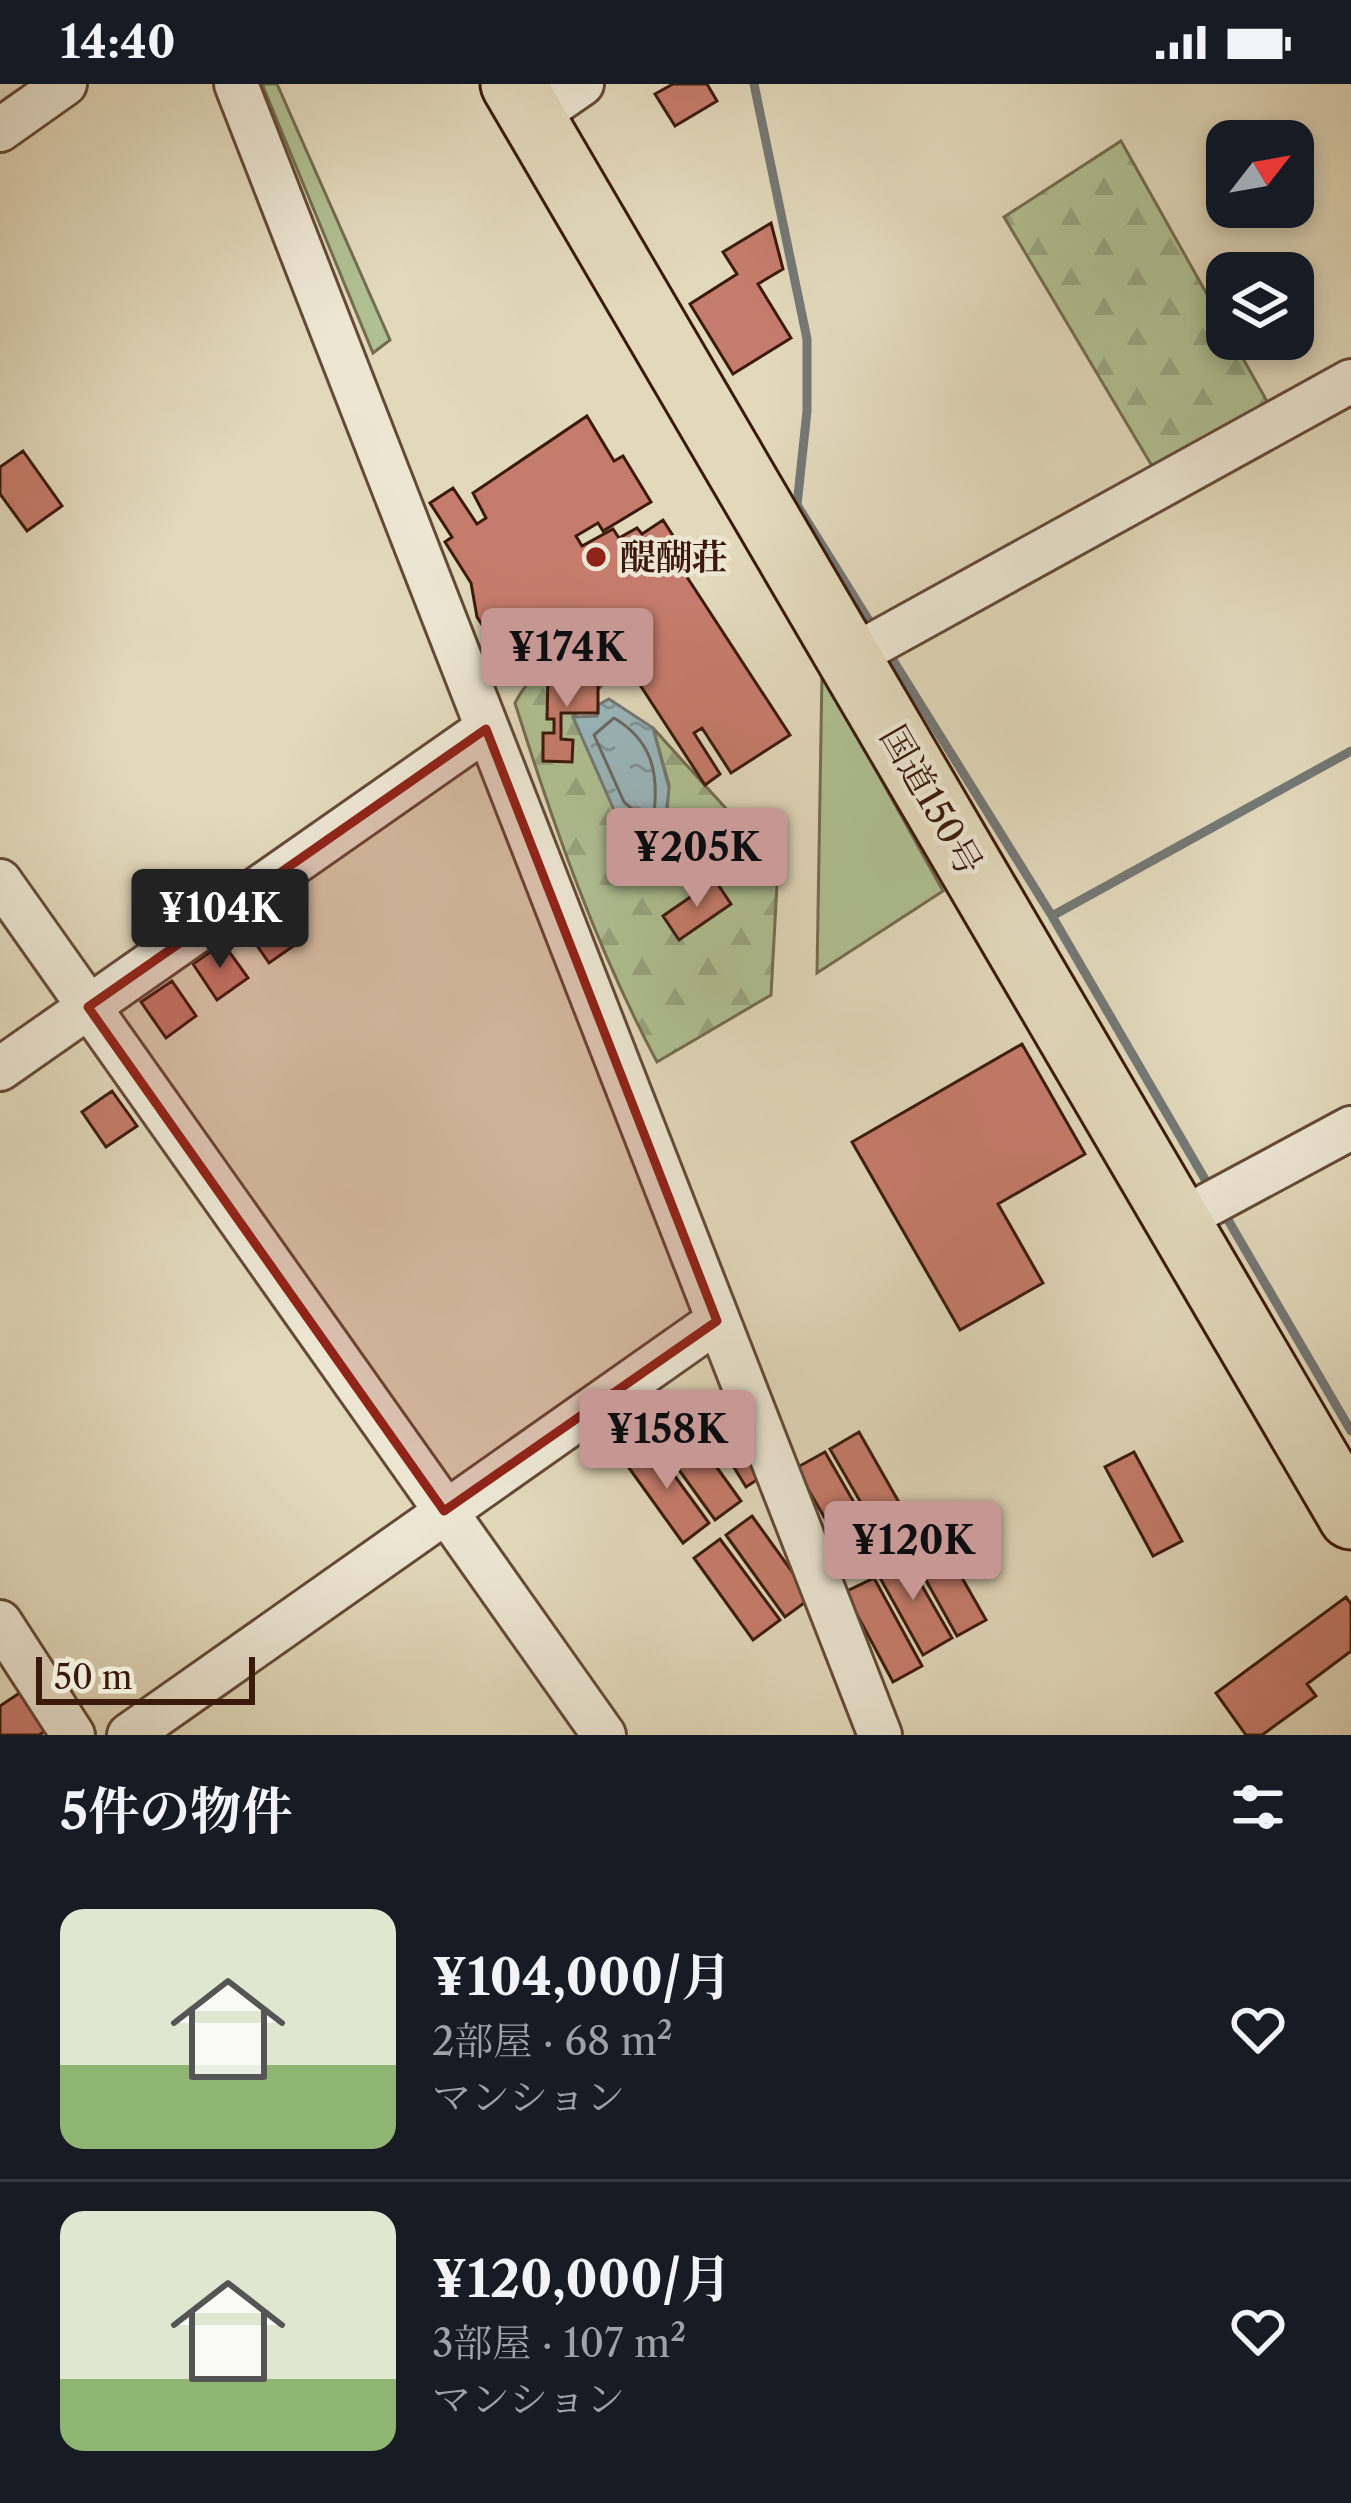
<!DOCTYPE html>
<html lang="ja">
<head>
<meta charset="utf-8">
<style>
	:root { --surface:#171b24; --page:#20242c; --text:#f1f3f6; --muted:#9ea1a6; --line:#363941; --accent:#c59692 }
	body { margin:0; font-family:"Libre Caslon Text","Noto Serif JP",serif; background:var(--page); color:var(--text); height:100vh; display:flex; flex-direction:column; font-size:45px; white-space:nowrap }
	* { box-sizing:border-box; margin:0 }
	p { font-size:39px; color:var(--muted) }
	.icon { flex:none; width:66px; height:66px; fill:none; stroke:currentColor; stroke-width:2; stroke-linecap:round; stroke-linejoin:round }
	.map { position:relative; height:1651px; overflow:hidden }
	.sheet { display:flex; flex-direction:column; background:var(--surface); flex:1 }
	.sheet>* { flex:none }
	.needle { width:78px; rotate:59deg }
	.controls { position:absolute; left:1206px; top:36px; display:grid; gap:24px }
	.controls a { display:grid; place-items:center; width:108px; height:108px; border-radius:24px; background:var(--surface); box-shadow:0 6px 18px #0003; font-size:60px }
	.scale { position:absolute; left:36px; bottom:30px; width:219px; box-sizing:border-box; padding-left:12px; border:6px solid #3b1a0c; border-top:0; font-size:33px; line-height:42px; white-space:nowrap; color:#3b1a0c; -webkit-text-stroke:9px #ece6d3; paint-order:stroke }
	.price { position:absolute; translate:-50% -102px; padding:0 27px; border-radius:12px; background:var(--accent); color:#111; font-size:39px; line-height:78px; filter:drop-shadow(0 3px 6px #0008) }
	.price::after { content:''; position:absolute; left:50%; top:72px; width:36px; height:27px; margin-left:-18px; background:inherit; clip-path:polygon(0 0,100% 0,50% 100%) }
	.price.current { background:#222; color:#fff }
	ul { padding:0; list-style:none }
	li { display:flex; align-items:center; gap:36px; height:300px; padding:0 60px }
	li+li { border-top:3px solid var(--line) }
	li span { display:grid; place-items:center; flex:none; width:336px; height:240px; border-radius:24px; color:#555 }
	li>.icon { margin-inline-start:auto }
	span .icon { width:144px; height:144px; fill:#fffc; stroke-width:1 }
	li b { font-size:51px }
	h2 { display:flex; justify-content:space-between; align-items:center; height:144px; padding:0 60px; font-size:51px }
	.status { display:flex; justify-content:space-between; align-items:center; height:84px; padding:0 60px; background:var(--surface); direction:ltr }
	.status svg { height:33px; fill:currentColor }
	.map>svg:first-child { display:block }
	.grass { fill:#afc093; stroke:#756d50; stroke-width:3 }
	.forest { fill:url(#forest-firs); stroke:#756d50; stroke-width:3 }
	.water { fill:url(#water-ripples); stroke:#747876; stroke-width:3 }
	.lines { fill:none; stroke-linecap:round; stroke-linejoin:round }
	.shore { stroke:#6a6864; stroke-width:3 }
	.stream { stroke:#747876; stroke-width:9 }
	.building { fill:#c67c6c; stroke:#3b1a0c; stroke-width:3 }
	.minor-casing { stroke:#654a38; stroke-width:48 }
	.highway-casing { stroke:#3b1a0c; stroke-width:69 }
	.minor { stroke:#ece6d3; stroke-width:42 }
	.highway { stroke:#e2d9bb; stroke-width:63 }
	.marked { fill:#8f2418; fill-opacity:0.2; stroke:#8f2418; stroke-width:9; stroke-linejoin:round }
	.poi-dot { fill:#8f2418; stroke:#ece6d3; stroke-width:4.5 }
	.labels { text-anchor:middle; stroke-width:9; stroke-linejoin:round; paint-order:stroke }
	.poi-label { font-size:36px; font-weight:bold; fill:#3b1a0c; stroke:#ece6d3; text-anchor:start }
	.street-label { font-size:36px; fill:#3b1a0c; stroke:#ece6d3 }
</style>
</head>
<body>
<div class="status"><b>14:40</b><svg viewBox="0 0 49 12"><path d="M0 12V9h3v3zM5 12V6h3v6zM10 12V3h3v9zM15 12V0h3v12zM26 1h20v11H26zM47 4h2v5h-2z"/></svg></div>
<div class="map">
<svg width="1351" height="1651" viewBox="0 0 1351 1651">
	<defs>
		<pattern id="forest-firs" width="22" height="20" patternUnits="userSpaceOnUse" patternTransform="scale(3)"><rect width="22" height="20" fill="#afc093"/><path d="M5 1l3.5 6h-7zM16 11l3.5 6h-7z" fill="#97a47e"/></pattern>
		<pattern id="water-ripples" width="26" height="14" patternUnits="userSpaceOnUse" patternTransform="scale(3)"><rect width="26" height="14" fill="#9ab7bc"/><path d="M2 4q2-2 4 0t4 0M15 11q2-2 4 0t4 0" fill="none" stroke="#7f9497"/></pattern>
	</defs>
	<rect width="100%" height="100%" fill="#e2d9bb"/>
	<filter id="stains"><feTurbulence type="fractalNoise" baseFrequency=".00167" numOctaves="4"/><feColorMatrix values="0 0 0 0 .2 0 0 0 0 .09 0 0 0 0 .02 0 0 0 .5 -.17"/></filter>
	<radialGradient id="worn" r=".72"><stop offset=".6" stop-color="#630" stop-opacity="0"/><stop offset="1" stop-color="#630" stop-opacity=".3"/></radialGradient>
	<!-- grass -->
	<path class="grass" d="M262,0H277L390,256L373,269Z
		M822,589L943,807L817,889Z"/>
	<!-- forest -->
	<path class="forest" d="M1121,57L1273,328L1158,392L1004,133Z
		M592,575L602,601L573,633L624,737L639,752L666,741L669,701L653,644L778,782L771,911L657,978C596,863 554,743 515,619C534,583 553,578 592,575Z"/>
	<!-- water -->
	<path class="water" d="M609,615L653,644L669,704L665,740L639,752L614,726L573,633L597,632L598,621Z"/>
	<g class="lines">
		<!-- shore -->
		<path class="shore" d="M614,634C651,656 659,687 654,730L645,736L624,718L594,651Z"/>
		<!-- stream -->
		<path class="stream" d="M754,0L807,255V327L797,421L876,548
			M888,568L1052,832L1210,1104
			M1052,832L1351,667
			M1221,1124L1351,1347"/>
	</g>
	<!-- building -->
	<path class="building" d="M673,0H707L717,17L675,42L655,10Z
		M771,139L783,185L758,200L791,254L733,290L690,220L737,190L723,168Z
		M587,332L614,377L623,372L651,418L603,447L598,439L576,452L582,462L613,445L619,454L637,444L642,450L663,436L679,461L670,467L790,651L731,689L702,644L694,649L720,690L705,701L594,530L510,584L477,533L471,499L445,458L452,453L430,419L453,404L477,440L486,434L473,409Z
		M23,367L62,422L27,447L0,410V383Z
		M548,591H598V629H561V655L573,656L572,678L543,677V649H554V635H547Z
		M715,796L731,820L679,856L663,832Z
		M275,823L299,858L269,879L245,844Z
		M223,859L248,894L217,916L193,880Z
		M172,897L196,932L166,954L141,918Z
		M1022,960L1085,1070L998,1120L1043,1199L960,1246L852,1058Z
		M112,1007L137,1042L106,1063L82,1028Z
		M725,1324L766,1390L746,1403L705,1336Z
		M682,1335L741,1417L715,1436L656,1354Z
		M859,1348L909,1436L880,1452L830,1365Z
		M650,1358L709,1439L683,1459L624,1377Z
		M825,1368L875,1455L846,1471L796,1384Z
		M1134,1368L1182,1457L1153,1472L1105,1383Z
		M752,1432L811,1514L785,1533L726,1451Z
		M936,1448L986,1536L957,1552L908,1464Z
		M720,1455L780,1536L753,1556L694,1474Z
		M902,1467L952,1554L923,1571L874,1483Z
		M874,1494L922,1582L893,1598L845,1508Z
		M1346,1513L1351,1520V1567L1307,1600L1316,1612L1262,1651H1246L1216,1609Z
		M21,1608L47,1646L39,1651H0V1622Z"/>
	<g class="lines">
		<defs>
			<path id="minor" d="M236,0L880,1651
				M533,34L582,0
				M0,46L65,0
				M849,574L1351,297
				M0,797L604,1651
				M0,985L486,645
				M1178,1137L1351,1044
				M0,1538L73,1651
				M129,1651L717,1237"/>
			<path id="highway" d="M513,0L1351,1433"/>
		</defs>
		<!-- minor casing -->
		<use href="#minor" class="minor-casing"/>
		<!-- highway casing -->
		<use href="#highway" class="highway-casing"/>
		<!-- minor -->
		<use href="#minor" class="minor"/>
		<!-- highway -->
		<use href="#highway" class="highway"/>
	</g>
	<!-- marked area -->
	<path class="marked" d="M486,645L717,1237L444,1427L88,923Z"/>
	<!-- markers -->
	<circle class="poi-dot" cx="596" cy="473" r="12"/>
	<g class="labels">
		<!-- poi labels -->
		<g class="poi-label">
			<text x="620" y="486">醍醐荘</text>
		</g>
		<!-- street labels -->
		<g class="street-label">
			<text transform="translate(932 716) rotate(60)" y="13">国道150号</text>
		</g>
	</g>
	<rect width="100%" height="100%" filter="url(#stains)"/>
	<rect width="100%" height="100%" fill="url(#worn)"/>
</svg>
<div class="controls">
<a><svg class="needle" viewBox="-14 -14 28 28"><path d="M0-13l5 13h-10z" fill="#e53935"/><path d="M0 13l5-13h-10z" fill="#9ea1a6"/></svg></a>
<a><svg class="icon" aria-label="layers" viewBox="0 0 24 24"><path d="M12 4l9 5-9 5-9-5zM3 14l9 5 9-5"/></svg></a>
</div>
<div class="scale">50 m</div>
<b class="price" style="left:567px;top:626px">¥174K</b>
<b class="price" style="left:697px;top:826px">¥205K</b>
<b class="price current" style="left:220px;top:887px">¥104K</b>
<b class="price" style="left:667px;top:1408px">¥158K</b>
<b class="price" style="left:913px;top:1519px">¥120K</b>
</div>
<section class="sheet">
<h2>5件の物件<svg class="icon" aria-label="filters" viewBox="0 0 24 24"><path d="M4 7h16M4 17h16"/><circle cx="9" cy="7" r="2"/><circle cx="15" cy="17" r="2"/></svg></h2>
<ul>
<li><span style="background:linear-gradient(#dfe7d0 65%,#8fb573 0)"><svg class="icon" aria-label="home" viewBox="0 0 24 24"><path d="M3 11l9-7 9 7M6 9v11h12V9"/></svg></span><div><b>¥104,000/月</b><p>2部屋 · 68 m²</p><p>マンション</p></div><svg class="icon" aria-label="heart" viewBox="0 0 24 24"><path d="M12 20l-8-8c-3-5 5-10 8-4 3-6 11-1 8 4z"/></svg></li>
<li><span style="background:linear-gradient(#dfe7d0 70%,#8fb573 0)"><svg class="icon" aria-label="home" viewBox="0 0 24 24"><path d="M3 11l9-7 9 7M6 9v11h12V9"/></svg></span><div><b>¥120,000/月</b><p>3部屋 · 107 m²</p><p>マンション</p></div><svg class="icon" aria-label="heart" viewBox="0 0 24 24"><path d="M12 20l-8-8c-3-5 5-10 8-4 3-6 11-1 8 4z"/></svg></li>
</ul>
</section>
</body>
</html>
